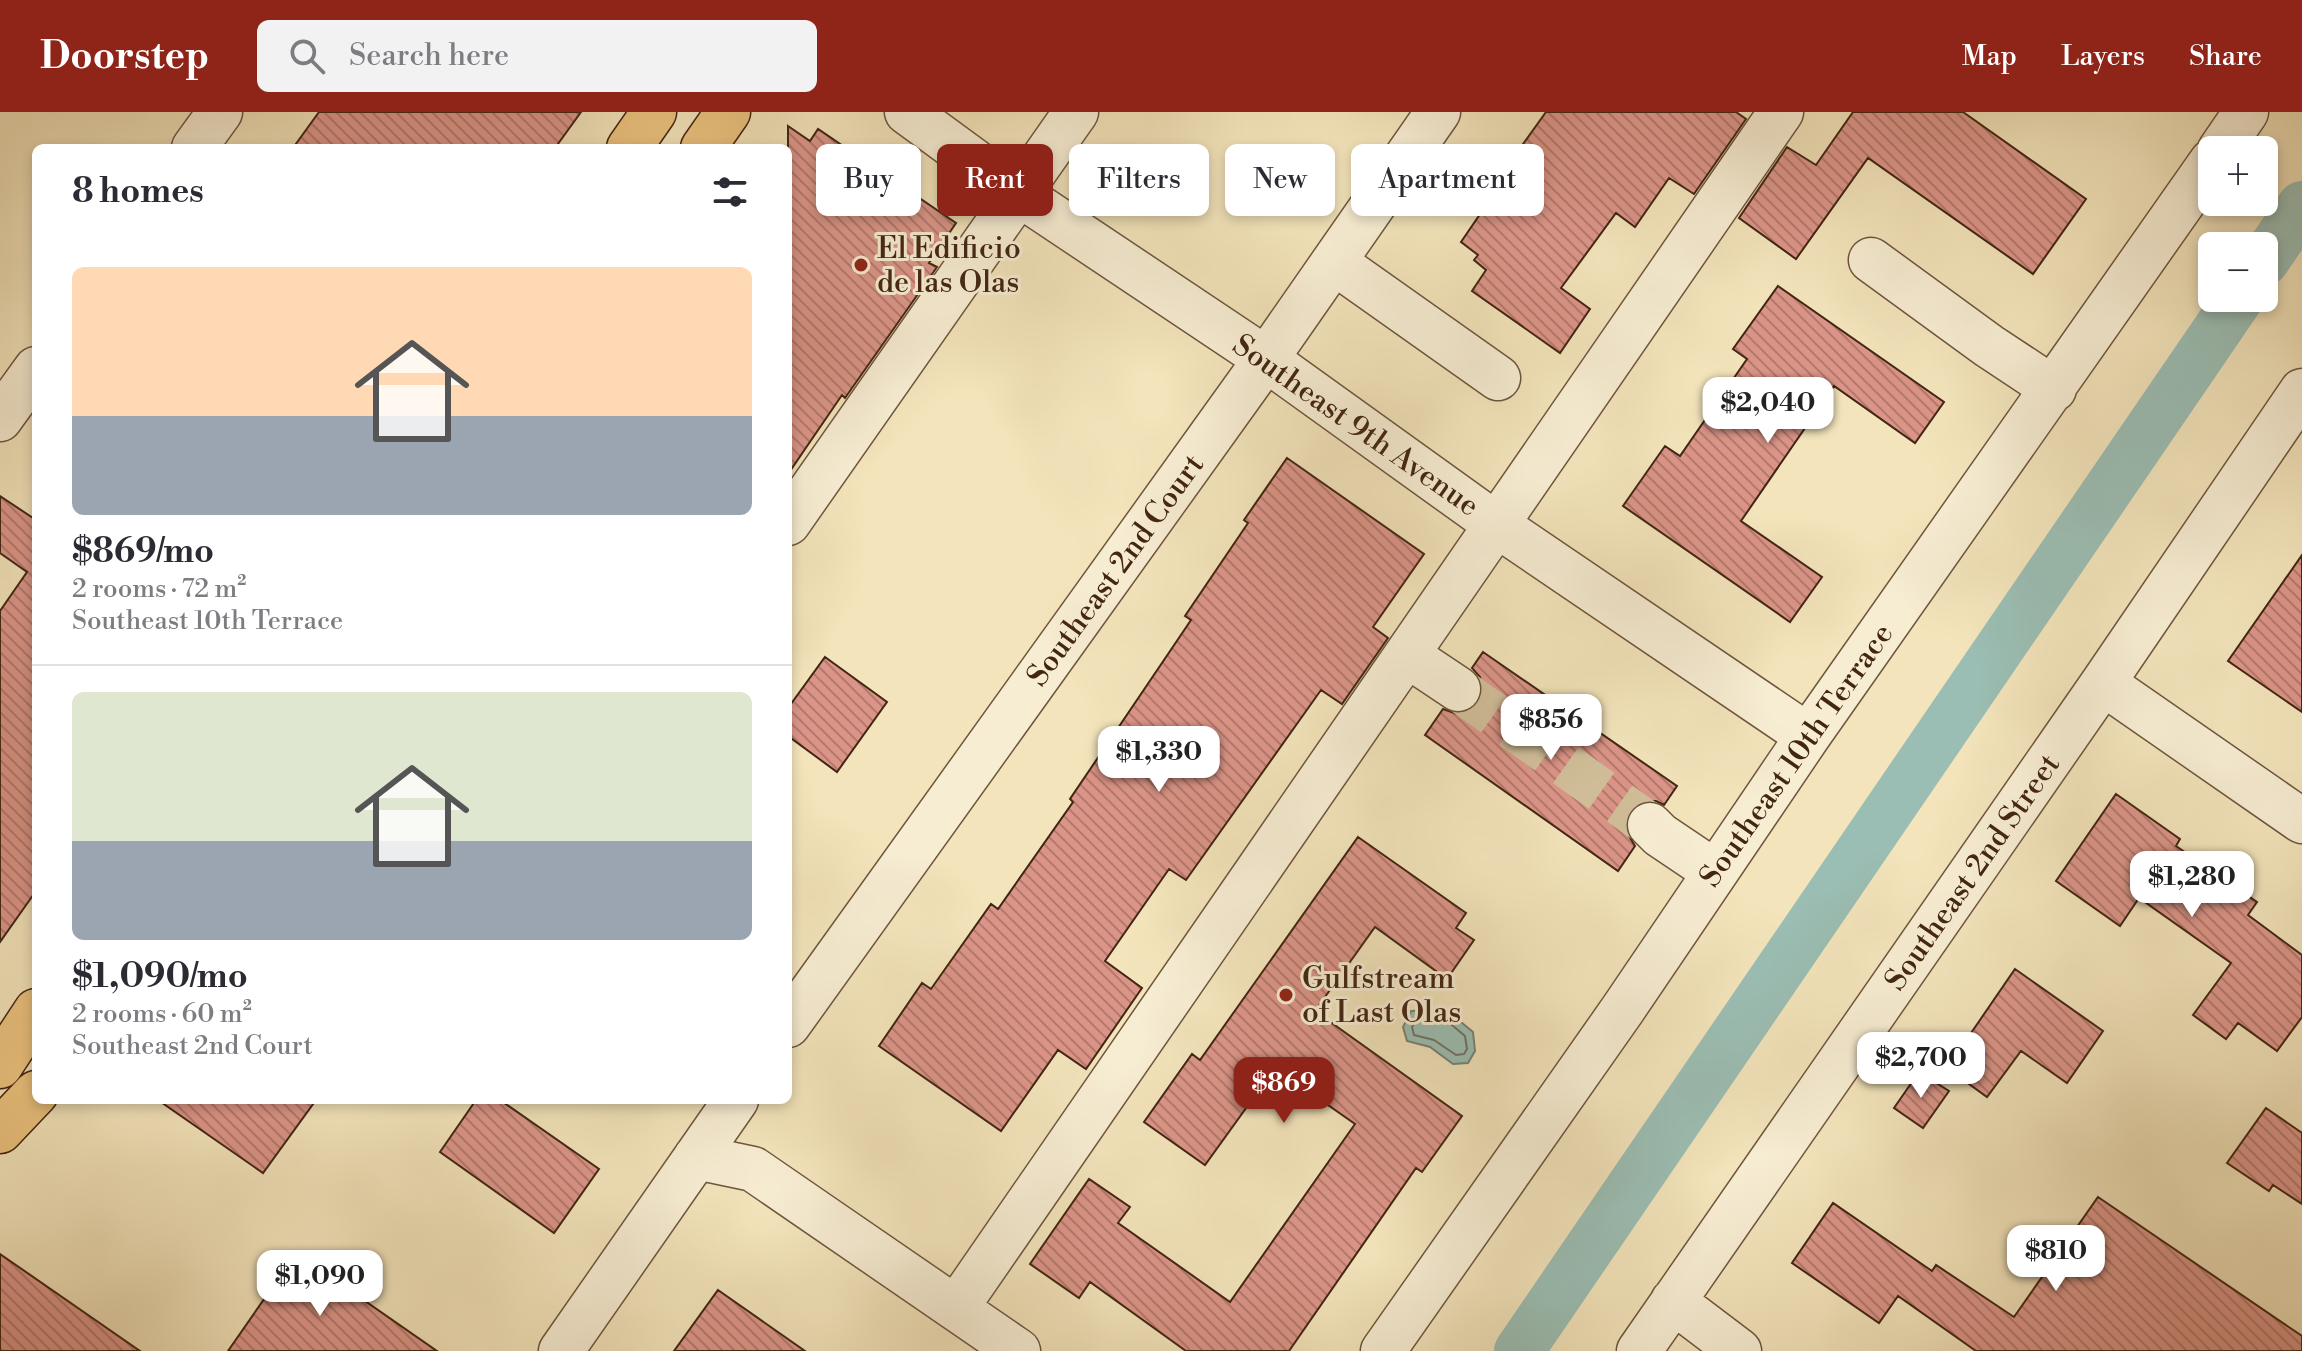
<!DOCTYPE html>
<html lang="en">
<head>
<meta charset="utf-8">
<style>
	:root { --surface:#fff; --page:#f2f2f3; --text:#2b2b33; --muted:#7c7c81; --line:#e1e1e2; --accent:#8f2418 }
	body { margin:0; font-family:"Libre Bodoni",serif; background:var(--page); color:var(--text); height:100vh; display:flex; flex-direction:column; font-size:30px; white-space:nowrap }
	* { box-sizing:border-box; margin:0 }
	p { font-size:26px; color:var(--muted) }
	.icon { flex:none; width:44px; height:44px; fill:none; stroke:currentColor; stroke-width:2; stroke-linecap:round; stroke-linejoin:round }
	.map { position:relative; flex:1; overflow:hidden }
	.sheet { position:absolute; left:32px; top:32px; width:760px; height:960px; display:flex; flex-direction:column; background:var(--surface); border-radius:12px; box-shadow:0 4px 12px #0003 }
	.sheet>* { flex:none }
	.top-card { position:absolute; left:816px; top:32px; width:760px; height:72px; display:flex; gap:16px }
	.buttons { position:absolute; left:2198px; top:24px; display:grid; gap:16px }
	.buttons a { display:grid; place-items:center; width:80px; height:80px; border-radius:12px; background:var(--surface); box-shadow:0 4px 12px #0003; font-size:40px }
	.price { position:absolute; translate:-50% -68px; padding:0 18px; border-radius:16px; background:#fff; color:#222; font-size:26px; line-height:52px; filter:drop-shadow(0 2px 4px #0008) }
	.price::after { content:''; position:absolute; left:50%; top:48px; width:24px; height:18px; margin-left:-12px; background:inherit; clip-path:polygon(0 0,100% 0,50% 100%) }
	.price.current { background:var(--accent); color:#fff }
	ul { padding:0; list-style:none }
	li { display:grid; align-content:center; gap:16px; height:424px; padding:0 40px }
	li+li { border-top:2px solid var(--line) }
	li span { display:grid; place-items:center; height:248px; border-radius:12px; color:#555 }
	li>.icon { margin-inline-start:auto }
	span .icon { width:144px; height:144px; fill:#fffc; stroke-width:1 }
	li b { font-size:34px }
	h2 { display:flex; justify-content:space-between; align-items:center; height:96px; padding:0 40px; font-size:34px }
	.chip { padding:0 28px; border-radius:12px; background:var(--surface); box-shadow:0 4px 12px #0003; font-size:28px; line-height:72px }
	.chip.current { background:var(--accent); color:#fff }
	header { display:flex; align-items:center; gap:48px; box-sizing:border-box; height:112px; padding:0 40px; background:var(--accent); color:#fff }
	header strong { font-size:38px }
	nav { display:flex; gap:44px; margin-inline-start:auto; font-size:28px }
	.search { width:560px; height:72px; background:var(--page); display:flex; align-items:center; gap:20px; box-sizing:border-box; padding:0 28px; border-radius:12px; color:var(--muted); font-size:30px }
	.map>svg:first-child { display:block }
	.water { fill:#9bbeb4; stroke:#778174; stroke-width:2 }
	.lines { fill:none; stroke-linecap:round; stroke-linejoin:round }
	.shore { stroke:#6e7264; stroke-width:2 }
	.canal { stroke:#9bbeb4; stroke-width:50 }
	.building { fill:url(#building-back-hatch); stroke:#422513; stroke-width:2 }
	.minor-tunnel { stroke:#d0be99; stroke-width:44; stroke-dasharray:44 22; stroke-linecap:butt }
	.minor-casing { stroke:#6e553d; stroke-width:47 }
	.major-casing { stroke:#422513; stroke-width:47 }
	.minor { stroke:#f7edd3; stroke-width:44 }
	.major { stroke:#eac27e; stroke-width:44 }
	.poi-dot { fill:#8f2418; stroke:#f7edd3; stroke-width:3 }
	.labels { text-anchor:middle; stroke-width:6; stroke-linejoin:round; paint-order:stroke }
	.poi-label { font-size:30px; fill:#422513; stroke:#f7edd3; text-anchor:start }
	.street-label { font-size:30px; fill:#422513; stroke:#f7edd3 }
</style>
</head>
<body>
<header>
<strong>Doorstep</strong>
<div class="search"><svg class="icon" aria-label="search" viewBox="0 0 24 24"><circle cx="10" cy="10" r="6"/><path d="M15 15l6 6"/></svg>Search here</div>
<nav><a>Map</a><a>Layers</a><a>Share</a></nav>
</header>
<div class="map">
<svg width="2302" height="1239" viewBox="0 0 2302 1239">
	<defs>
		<pattern id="building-back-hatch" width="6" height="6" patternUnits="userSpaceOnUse" patternTransform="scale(2)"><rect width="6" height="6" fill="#db9588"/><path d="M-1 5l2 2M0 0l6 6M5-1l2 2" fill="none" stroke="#b3796e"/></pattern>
	</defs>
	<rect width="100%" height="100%" fill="#f3e4bb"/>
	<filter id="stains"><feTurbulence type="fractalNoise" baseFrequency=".0025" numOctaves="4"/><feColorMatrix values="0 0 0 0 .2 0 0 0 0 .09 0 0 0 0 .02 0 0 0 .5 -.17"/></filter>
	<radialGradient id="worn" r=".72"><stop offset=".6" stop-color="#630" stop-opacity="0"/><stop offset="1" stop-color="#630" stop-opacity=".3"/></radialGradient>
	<!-- water -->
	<path class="water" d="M1433,898L1450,901L1473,920L1475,939L1468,951L1453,952L1430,935L1407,929L1403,915L1411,899Z"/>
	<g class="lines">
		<!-- shore -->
		<path class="shore" d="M1418,906L1446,908L1465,924L1467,937L1464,942L1456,943L1434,928L1414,923L1412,915Z"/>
		<!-- canal -->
		<path class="canal" d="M2264,149L2302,94
			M1519,1239L2239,186"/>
	</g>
	<!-- building -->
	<path class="building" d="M319,0H581L555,36H293Z
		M1546,0H1736L1746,7L1694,82L1669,66L1635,115L1616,101L1561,176L1590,197L1560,241L1472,179L1486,158L1474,148L1478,143L1461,130L1519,45L1516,42Z
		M1853,0H1963L2086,87L2033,162L1868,46L1796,147L1739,106L1787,35L1816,53Z
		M788,14L810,29L818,17L956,111L929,151L937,155L845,286L842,283L788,362Z
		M1778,174L1944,290L1915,331L1834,274L1741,409L1822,465L1790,510L1623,394L1665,334L1680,344L1747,247L1733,237Z
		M1287,346L1424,442L1373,515L1388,526L1342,592L1321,578L1186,768L1169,757L1105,849L1142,876L1086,957L1058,938L1001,1019L879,934L922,871L931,877L991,792L998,797L1073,690L1070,687L1191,508L1185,504L1248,411L1244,408Z
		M0,384L36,408V779L0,830V499L27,460L0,441Z
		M2302,443V600L2228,549Z
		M1483,540L1677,674L1664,693L1656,689H1644L1632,696L1626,707V719L1635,734L1618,759L1425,623L1443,597L1457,602L1470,599L1478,591L1483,578L1480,565L1472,556Z
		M825,545L887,590L837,660L788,624V596Z
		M2116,682L2180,727L2176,734L2257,790L2248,803L2302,843V905L2277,939L2238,911L2226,927L2193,903L2231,851L2139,786L2120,814L2056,769Z
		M1358,725L1466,801L1456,816L1474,828L1447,867L1375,815L1315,899L1462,1004L1422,1060L1416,1056L1289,1239H1186L1090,1170L1079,1186L1030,1152L1089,1067L1130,1095L1118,1111L1230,1190L1355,1012L1275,956L1205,1053L1144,1010L1192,942L1200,948Z
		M2015,857L2103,919L2067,971L2021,939L1987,985L1947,956Z
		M1919,960L1949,979L1923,1016L1894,996Z
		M158,988H316L263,1061Z
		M476,988H500L599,1057L554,1121L440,1040Z
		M2266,996L2302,1021V1092L2273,1073L2269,1079L2227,1051Z
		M2098,1085L2302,1224V1239H1976L1898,1184L1879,1211L1792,1151L1833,1091L1932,1159L1936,1153L2014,1205Z
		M296,1141L437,1239H228Z
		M0,1142L140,1239H0Z
		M718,1178L805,1239H674Z"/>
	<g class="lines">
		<!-- minor-tunnel -->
		<path class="minor-tunnel" d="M1458,577L1650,713"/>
		<defs>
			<path id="minor" d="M907,0L1019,82L1266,247L1497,413L1808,624
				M194,36L220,0
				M2220,38L2246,0
				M1871,148L1989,234L2054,277
				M1334,150L1498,266
				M0,307L36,257
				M788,411L1076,0
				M1407,543L1458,577
				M2103,571L2302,709
				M1650,713L1660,723L1715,760
				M788,913L1266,247L1438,0
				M696,1045L753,1057L1018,1239
				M1673,1189L1739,1239
				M956,1196L1781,0
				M561,1239L736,988
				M1383,1239L1623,897L1808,624L2212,49
				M1639,1239L2103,571L2302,279"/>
			<path id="major" d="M629,36L654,0
				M703,36L728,0
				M0,954L36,899
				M0,1019L36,981"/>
		</defs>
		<!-- minor casing -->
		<use href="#minor" class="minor-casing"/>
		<!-- major casing -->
		<use href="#major" class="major-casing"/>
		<!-- minor -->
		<use href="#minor" class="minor"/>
		<!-- major -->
		<use href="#major" class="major"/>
	</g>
	<!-- markers -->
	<g class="poi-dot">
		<circle cx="861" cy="153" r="8"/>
		<circle cx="1286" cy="883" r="8"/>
	</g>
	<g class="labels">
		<!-- poi labels -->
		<g class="poi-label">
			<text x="877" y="146">El Edificio<tspan x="877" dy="34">de las Olas</tspan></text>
			<text x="1302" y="876">Gulfstream<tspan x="1302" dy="34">of Last Olas</tspan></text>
		</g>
		<!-- street labels -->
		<g class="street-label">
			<text transform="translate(1356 313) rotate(35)" y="10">Southeast 9th Avenue</text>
			<text transform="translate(1115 458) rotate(-54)" y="10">Southeast 2nd Court</text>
			<text transform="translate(1796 643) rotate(-55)" y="10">Southeast 10th Terrace</text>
			<text transform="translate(1972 760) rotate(-55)" y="10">Southeast 2nd Street</text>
		</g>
	</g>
	<rect width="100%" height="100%" filter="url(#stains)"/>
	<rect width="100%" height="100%" fill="url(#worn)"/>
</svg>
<div class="buttons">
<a>+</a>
<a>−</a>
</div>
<b class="price" style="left:1768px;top:333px">$2,040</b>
<b class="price" style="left:1551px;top:650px">$856</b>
<b class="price" style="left:1159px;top:682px">$1,330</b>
<b class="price" style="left:2192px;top:807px">$1,280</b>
<b class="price" style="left:1921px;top:988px">$2,700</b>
<b class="price current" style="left:1284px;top:1013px">$869</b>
<b class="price" style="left:2056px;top:1181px">$810</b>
<b class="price" style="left:320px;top:1206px">$1,090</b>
<div class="top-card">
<a class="chip">Buy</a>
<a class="chip current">Rent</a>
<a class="chip">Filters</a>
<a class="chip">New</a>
<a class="chip">Apartment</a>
</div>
<section class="sheet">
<h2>8 homes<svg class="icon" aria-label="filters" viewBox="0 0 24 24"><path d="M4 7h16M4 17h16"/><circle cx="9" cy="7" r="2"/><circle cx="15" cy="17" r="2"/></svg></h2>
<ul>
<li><span style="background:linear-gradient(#ffd9b3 60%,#9aa5b1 0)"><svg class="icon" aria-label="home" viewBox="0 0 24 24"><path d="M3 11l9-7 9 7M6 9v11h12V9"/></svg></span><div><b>$869/mo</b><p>2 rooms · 72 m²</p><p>Southeast 10th Terrace</p></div></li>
<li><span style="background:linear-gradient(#dfe7d0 60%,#9aa5b1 0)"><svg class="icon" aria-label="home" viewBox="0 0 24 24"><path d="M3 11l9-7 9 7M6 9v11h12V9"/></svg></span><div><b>$1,090/mo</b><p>2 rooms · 60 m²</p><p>Southeast 2nd Court</p></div></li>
</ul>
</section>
</div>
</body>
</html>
